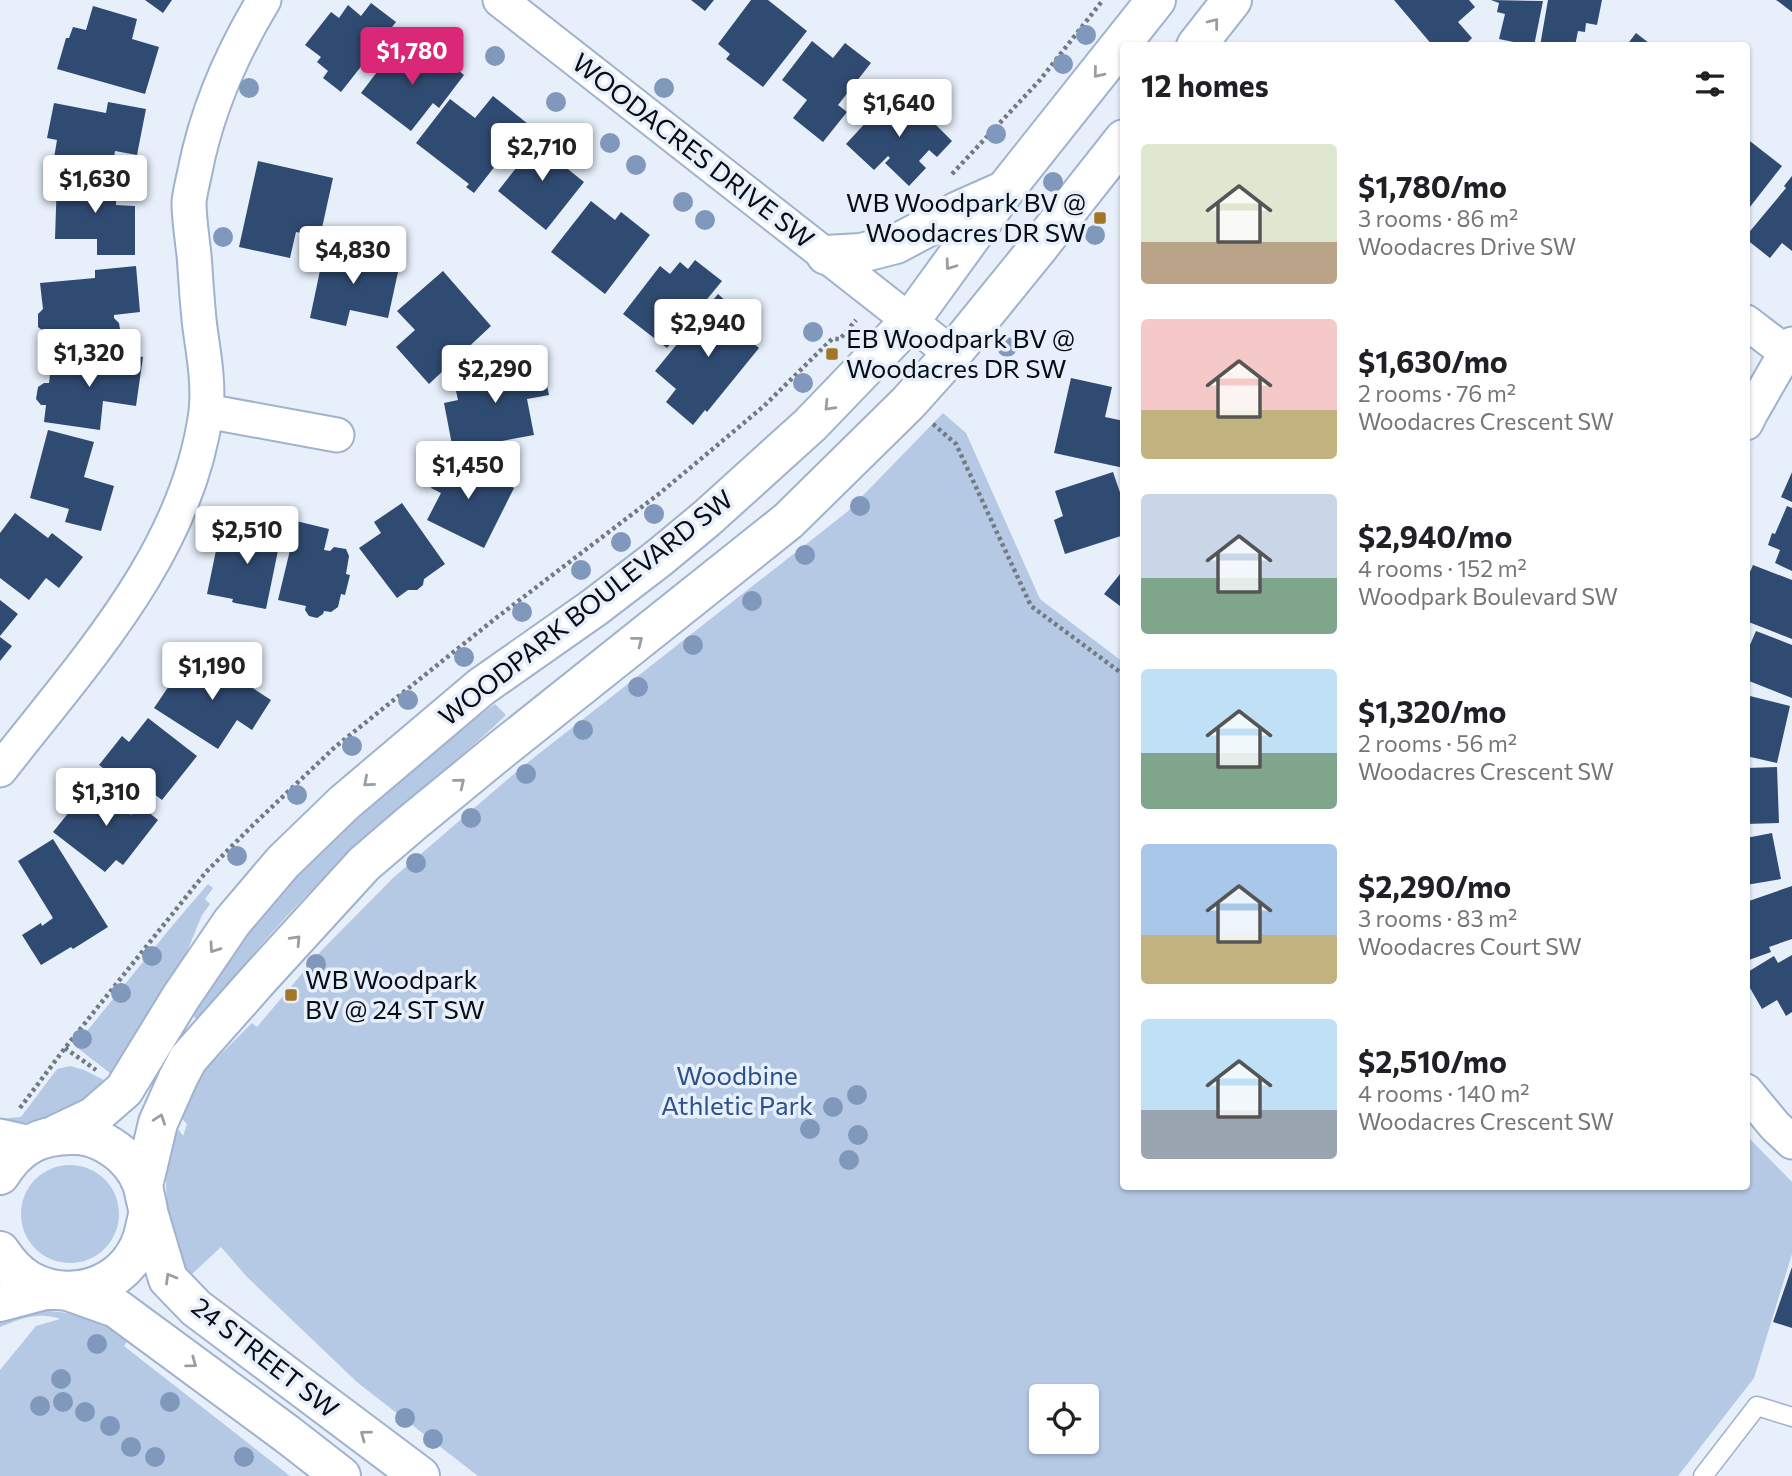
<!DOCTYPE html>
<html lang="en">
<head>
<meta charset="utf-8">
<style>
	:root { --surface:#fff; --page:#f2f2f2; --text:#202124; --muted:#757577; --accent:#db2777 }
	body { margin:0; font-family:Commissioner,sans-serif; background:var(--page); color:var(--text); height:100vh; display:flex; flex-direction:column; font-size:26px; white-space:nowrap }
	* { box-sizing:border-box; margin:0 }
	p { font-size:23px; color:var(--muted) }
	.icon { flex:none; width:38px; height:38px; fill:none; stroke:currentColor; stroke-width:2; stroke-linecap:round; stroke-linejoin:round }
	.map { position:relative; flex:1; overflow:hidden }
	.drawer { position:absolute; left:1120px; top:42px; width:630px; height:1148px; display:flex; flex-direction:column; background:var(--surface); border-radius:7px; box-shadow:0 2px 5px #0004 }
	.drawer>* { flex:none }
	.tools { position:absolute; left:1029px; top:1384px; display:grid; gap:14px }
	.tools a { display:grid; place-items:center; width:70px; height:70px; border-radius:7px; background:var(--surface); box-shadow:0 2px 5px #0004; font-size:35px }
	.price { position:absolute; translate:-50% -60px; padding:0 16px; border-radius:7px; background:#fff; color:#222; font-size:23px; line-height:46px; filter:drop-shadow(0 2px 4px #0008) }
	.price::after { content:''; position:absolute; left:50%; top:42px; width:21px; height:16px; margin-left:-10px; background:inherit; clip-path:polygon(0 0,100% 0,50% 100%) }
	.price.selected { background:var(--accent); color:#fff }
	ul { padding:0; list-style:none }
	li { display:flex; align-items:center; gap:21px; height:175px; padding:0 21px }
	li span { display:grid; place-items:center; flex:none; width:196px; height:140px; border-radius:7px; color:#555 }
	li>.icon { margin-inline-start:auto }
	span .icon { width:84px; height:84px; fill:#fffc; stroke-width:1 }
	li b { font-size:30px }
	h2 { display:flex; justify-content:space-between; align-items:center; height:84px; padding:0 21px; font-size:30px }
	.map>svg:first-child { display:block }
	.green { fill:#b5c9e5; fill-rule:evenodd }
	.building { fill:#304b72 }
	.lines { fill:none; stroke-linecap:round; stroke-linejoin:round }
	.service-casing { stroke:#9fb2ce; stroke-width:21 }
	.minor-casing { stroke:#9fb2ce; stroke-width:37 }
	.tertiary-casing { stroke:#9fb2ce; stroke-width:42 }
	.secondary-casing { stroke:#9fb2ce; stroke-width:42 }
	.path { stroke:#727a84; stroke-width:4.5; stroke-dasharray:3.5 3.5; stroke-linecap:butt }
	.service { stroke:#fff; stroke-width:18 }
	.minor { stroke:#fff; stroke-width:33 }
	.tertiary { stroke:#fff; stroke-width:38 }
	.secondary { stroke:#fff; stroke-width:38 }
	.tree { fill:#7f98bc }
	.oneway { stroke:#9b9ea1 }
	.poi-dot { fill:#a27527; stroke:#e6effa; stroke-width:2.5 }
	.labels { text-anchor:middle; stroke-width:7; stroke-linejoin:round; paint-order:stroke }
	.street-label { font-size:26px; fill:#060c15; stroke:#e6effa }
	.poi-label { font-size:26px; fill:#060c15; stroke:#e6effa; text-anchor:start }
	.park-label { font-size:26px; fill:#2a5189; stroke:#e6effa }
</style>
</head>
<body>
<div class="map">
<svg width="1792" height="1476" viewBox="0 0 1792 1476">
	<rect width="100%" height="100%" fill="#e6effa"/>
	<!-- green -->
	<path class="green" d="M943,413L966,433L1040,599L1123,662L1124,1186H1746L1747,1136L1792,1182V1254L1754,1378L1678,1476H478L358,1383L247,1277L221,1247L191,1275H182L167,1233L166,1176L172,1132L179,1130L183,1136L187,1124L184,1121L179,1111L199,1076L252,1023L257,1027L321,951L393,878L522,767L847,512ZM1041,1396H1087V1442H1041Z
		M495,704L506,715C466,754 422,787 381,824C314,883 253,950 200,1021L189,1014L262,912L339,830L441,743Z
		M208,884L213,888L205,899L210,904L202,915L180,969L120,1072L110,1073L75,1046L172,926Z
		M70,1066L84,1070L104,1080L106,1091L83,1107L39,1121L24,1123L0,1121V1119L21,1117L57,1069Z
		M21 1214a49 49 0 1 1 98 0a49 49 0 1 1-98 0Z
		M38,1310L79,1314L105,1322L129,1339L124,1346L290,1476H0V1370L36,1326L60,1319C40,1311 19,1319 0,1327V1320Z"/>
	<!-- building -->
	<path class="building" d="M145,0H172L163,13Z
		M691,0H714L705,11Z
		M751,0H768L807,31L763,87L726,59L730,54L718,44Z
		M1394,0H1469L1475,7L1458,22L1472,38L1464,46H1433Z
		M1491,0L1543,1L1534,46L1499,39L1505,14L1497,12L1499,3Z
		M1548,0H1602L1597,25L1586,23L1585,32L1578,31L1575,46H1540Z
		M1776,0H1792V12L1779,2Z
		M371,3L396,22L341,92L323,78L328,71L317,62L321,57L305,45L331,12L339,18L348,5L361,16Z
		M93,6L137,19L132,39L159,47L145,94L57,69L66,38H69L73,27L86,30Z
		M1636,33L1649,43L1652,46H1626Z
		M812,41L833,58L845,43L871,63L838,105L847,112L823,142L793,118L807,100L782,80Z
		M433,50L464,75L439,108L433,103L411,131L361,93L393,51L418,70Z
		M891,95L903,107L910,99L952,141L937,157L929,150L919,161L926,168L909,186L885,163L890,158L888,156L874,170L846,144Z
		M493,96L528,124L474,193L466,187L469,184L416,143L450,99L475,118Z
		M108,102L146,109L137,155L115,151L113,164L95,161L93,172L53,164L57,140L47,138L54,103L106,113Z
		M542,135L570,158L564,166L584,182L546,230L498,191Z
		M1746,138L1782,166L1746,212Z
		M258,161L333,178L320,237L296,232L290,258L239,247Z
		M1792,176V251L1782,243L1770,258L1746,239V236L1786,188L1784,186Z
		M57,178H116V205L135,206V255H97V239H55Z
		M591,201L615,220L621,212L650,235L605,294L551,252Z
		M325,247L400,263L388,318L350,310L346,326L310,318Z
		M695,260L722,281L667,348L623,314L660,266L670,274L680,262L688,269Z
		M136,266L140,312L114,315V318L119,323L121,335L114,344L91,346V343L73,344V337L54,339V334H47L38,327V314L43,309L40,283L95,278V270Z
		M443,271L491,326L429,384L396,347L415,330L397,311Z
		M718,294L761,332L753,343L759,348L707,412L705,410L693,425L666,402L676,389L655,371Z
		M104,352L143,357L136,406L103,401L100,430L44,422L46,405H41L36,399L38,387L44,383H49L52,359L102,365Z
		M515,352L520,371L543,367L549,395L527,399L534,435L453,450L444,403L458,400L454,382L486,375V378L498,375L494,360Z
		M1071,378L1112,387L1105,417L1124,421V468L1054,453Z
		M48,430L94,442L84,477L114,486L101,531L65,522L69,509L30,498Z
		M447,455L514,488L484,548L427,520L441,493L431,488Z
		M1113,472L1124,504V535L1065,554L1054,520L1063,516L1055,491Z
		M1792,472V502L1781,497Z
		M402,503L445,564L424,579L423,585L417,590H408L397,598L359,548L381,533L374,522Z
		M1787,506L1792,508V571L1775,563L1780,550L1768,545L1772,533L1775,534Z
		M15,513L48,538L52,533L83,557L59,588L46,578L29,600L0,578V533Z
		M251,520L283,526L266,609L235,603L232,602L233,599L207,594L219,536L246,541Z
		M292,520L329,529L324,550L330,551L334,547L346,549L349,556L346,574L350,575L345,595L341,594L338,607L331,612L324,611L323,614L317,618L309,616L305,610L306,606L278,600L290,550L286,549Z
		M1753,565L1792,580V639L1746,621V581Z
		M1124,569V609L1104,594Z
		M0,600L18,614L0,636Z
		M1756,631L1792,645V698L1749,681L1746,687V654Z
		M0,637L12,646L0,661Z
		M200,654L271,700L252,730L237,720L218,749L154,708L175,677L182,682Z
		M1746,695L1790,706L1777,763L1746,756Z
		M148,718L197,756L162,800L137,781L131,789L99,765L122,736L129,742Z
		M1777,767L1779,823L1746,824V768Z
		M110,780L129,795L120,805L131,815L140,805L158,820L123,865L116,860L105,872L53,832L78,801L93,813L94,811L89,807Z
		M1772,833L1781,879L1746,885V838Z
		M53,839L108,927L73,949L71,947L41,965L22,935L41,923L42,926L53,918L18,861Z
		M1792,886V939L1769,947L1771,952L1746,961V902Z
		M1792,955V1012L1786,1016L1777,1000L1762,1009L1746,981V973L1774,956L1778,963Z
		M1792,1267V1328L1773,1322Z"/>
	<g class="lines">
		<defs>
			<path id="service" d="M1703,1476L1757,1406L1792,1417"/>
			<path id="minor" d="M500,0L952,354
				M1746,322L1792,357
				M206,411L337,435
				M1746,423L1751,413L1786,352L1792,344
				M0,770C84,662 187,553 206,412C209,384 204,356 200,328C197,304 196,279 194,255C192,237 189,219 189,202C190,192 193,181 195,171C207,109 232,53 264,0
				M1746,1091L1775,1126L1792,1142
				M0,1136L31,1143"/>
			<path id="tertiary" d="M1196,46L1232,0
				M826,255L861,253L896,244L958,211L1003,191
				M57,1134L93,1117L124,1090L181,997L232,922L283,862L344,803L481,687L595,607L659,558L706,519L810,425L910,321L1005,190L1156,0
				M0,1175C18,1146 40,1134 75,1135C93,1135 109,1144 122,1155C134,1166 143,1181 145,1196C146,1201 148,1207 148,1212C148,1217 146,1223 145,1228C135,1281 77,1306 30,1281C17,1274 8,1263 0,1251
				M143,1186L158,1123L178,1078L188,1059L258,980L364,864L413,822L502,749L788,521L908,403L952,354L1038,248L1124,139
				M0,1302L49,1289"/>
			<path id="secondary" d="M148,1212L168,1279L196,1308L420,1476
				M71,1292L116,1308L287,1434L341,1476"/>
		</defs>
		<!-- service casing -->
		<use href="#service" class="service-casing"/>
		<!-- minor casing -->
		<use href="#minor" class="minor-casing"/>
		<!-- tertiary casing -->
		<use href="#tertiary" class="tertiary-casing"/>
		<!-- secondary casing -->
		<use href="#secondary" class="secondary-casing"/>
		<!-- path -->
		<path class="path" d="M952,174L1040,80L1103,0
			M933,424L956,444L1031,606L1124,675
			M65,1048L96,1070
			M20,1108L65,1048L206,872L254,824L335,747L496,618L660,493L764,406L832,339H840L856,320"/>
		<!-- service -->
		<use href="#service" class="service"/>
		<!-- minor -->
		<use href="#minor" class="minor"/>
		<!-- tertiary -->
		<use href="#tertiary" class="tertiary"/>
		<!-- secondary -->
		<use href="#secondary" class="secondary"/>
	</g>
	<!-- trees -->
	<g class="tree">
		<circle cx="1086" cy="35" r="10"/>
		<circle cx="495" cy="56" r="10"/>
		<circle cx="1063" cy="64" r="10"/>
		<circle cx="249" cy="88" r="10"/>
		<circle cx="664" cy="88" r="10"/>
		<circle cx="556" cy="102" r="10"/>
		<circle cx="996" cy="134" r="10"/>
		<circle cx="610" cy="143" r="10"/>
		<circle cx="636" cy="165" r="10"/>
		<circle cx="1053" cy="182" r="10"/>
		<circle cx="683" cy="202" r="10"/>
		<circle cx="705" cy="220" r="10"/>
		<circle cx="1095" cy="235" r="10"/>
		<circle cx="223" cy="237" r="10"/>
		<circle cx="813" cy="332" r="10"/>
		<circle cx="1007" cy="347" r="10"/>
		<circle cx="803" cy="383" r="10"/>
		<circle cx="860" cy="506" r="10"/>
		<circle cx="654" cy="514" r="10"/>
		<circle cx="621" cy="542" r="10"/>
		<circle cx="805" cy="555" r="10"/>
		<circle cx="581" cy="570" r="10"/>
		<circle cx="752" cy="601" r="10"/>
		<circle cx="522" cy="612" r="10"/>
		<circle cx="693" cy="645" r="10"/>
		<circle cx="464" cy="657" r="10"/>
		<circle cx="638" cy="687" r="10"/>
		<circle cx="408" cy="700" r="10"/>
		<circle cx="583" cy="730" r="10"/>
		<circle cx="352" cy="746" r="10"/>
		<circle cx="526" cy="774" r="10"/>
		<circle cx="297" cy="795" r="10"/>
		<circle cx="471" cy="818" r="10"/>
		<circle cx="237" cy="856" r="10"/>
		<circle cx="416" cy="863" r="10"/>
		<circle cx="152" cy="956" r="10"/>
		<circle cx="316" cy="964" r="10"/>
		<circle cx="121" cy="993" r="10"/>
		<circle cx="82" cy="1039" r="10"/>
		<circle cx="857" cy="1095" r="10"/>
		<circle cx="833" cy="1107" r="10"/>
		<circle cx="810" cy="1129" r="10"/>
		<circle cx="858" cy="1135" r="10"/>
		<circle cx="849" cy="1160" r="10"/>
		<circle cx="97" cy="1344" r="10"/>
		<circle cx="61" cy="1379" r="10"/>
		<circle cx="63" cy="1402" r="10"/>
		<circle cx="170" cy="1402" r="10"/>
		<circle cx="40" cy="1406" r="10"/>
		<circle cx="85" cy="1412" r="10"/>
		<circle cx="405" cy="1418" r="10"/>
		<circle cx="110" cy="1426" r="10"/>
		<circle cx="433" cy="1439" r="10"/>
		<circle cx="131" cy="1447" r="10"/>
		<circle cx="155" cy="1457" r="10"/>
		<circle cx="244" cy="1457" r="10"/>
	</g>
	<!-- one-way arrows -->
	<defs><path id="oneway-chevron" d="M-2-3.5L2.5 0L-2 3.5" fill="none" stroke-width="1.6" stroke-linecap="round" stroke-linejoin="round" transform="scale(1.75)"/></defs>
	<g class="oneway">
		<use href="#oneway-chevron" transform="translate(1214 23) rotate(-52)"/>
		<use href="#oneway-chevron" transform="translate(1098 73) rotate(129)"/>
		<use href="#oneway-chevron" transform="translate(950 265) rotate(126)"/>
		<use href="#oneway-chevron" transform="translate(829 406) rotate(133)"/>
		<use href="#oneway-chevron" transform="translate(638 641) rotate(-38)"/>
		<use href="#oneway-chevron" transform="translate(368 782) rotate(139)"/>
		<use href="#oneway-chevron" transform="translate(460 783) rotate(-39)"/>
		<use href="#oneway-chevron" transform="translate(296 940) rotate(-47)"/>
		<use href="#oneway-chevron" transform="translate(214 948) rotate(125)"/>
		<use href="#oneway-chevron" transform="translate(160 1119) rotate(-71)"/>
		<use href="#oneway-chevron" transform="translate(170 1278) rotate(-120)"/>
		<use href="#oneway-chevron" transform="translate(192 1363) rotate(36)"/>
		<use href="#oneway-chevron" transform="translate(365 1435) rotate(-143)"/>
	</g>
	<!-- markers -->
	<g class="poi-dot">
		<rect x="1093" y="211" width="14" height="14" rx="3.5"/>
		<rect x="825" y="347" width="14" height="14" rx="3.5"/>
		<rect x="284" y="988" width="14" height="14" rx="3.5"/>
	</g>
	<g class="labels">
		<!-- street labels -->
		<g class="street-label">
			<text transform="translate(693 151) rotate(38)" y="9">WOODACRES DRIVE SW</text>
			<text transform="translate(586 608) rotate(-38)" y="9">WOODPARK BOULEVARD SW</text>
			<text transform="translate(265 1358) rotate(38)" y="9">24 STREET SW</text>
		</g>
		<!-- poi labels -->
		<g class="poi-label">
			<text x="1086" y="212" text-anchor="end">WB Woodpark BV @<tspan x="1086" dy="30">Woodacres DR SW</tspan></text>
			<text x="846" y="348">EB Woodpark BV @<tspan x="846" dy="30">Woodacres DR SW</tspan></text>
			<text x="305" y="989">WB Woodpark<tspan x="305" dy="30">BV @ 24 ST SW</tspan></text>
		</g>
		<!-- park labels -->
		<g class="park-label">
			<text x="737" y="1085">Woodbine<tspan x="737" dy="30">Athletic Park</tspan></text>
		</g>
	</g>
</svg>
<div class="tools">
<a><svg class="icon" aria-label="locate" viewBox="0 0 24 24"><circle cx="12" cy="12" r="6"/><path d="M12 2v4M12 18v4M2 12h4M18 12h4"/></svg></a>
</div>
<b class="price selected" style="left:412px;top:87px">$1,780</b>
<b class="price" style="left:899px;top:139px">$1,640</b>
<b class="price" style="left:542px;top:183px">$2,710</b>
<b class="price" style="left:95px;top:215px">$1,630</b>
<b class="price" style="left:353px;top:286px">$4,830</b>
<b class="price" style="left:708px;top:359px">$2,940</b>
<b class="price" style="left:89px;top:389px">$1,320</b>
<b class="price" style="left:495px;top:405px">$2,290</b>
<b class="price" style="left:468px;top:501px">$1,450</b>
<b class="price" style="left:247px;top:566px">$2,510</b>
<b class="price" style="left:212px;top:702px">$1,190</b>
<b class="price" style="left:106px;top:828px">$1,310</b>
<section class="drawer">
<h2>12 homes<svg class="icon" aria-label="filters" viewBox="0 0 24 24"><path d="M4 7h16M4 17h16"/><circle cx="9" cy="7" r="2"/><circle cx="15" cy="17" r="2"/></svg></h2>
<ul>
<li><span style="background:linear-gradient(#dfe7d0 70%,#b9a48a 0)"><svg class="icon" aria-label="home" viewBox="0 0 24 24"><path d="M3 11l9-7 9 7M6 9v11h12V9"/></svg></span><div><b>$1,780/mo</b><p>3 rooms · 86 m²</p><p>Woodacres Drive SW</p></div></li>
<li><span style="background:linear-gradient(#f6c9c9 65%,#c2b280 0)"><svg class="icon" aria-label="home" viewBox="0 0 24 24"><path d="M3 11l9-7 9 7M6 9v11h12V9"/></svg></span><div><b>$1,630/mo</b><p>2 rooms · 76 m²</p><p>Woodacres Crescent SW</p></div></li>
<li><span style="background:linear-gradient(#c9d6e8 60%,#7fa58c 0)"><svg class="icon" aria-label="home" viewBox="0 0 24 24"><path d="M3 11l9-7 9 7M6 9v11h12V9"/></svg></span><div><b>$2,940/mo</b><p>4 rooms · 152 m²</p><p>Woodpark Boulevard SW</p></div></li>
<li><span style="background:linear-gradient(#bfe0f5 60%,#7fa58c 0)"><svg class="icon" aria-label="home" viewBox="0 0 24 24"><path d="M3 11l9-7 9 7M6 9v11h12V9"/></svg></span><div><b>$1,320/mo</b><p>2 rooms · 56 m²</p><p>Woodacres Crescent SW</p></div></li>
<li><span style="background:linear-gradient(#a9c7e8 65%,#c2b280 0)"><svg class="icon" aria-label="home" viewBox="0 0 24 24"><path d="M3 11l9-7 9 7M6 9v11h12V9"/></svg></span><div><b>$2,290/mo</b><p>3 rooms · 83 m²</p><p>Woodacres Court SW</p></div></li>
<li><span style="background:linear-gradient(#bfe0f5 65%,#9aa5b1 0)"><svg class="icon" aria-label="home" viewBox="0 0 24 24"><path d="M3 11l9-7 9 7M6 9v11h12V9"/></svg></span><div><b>$2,510/mo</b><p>4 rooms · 140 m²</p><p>Woodacres Crescent SW</p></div></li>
</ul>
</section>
</div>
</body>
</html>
